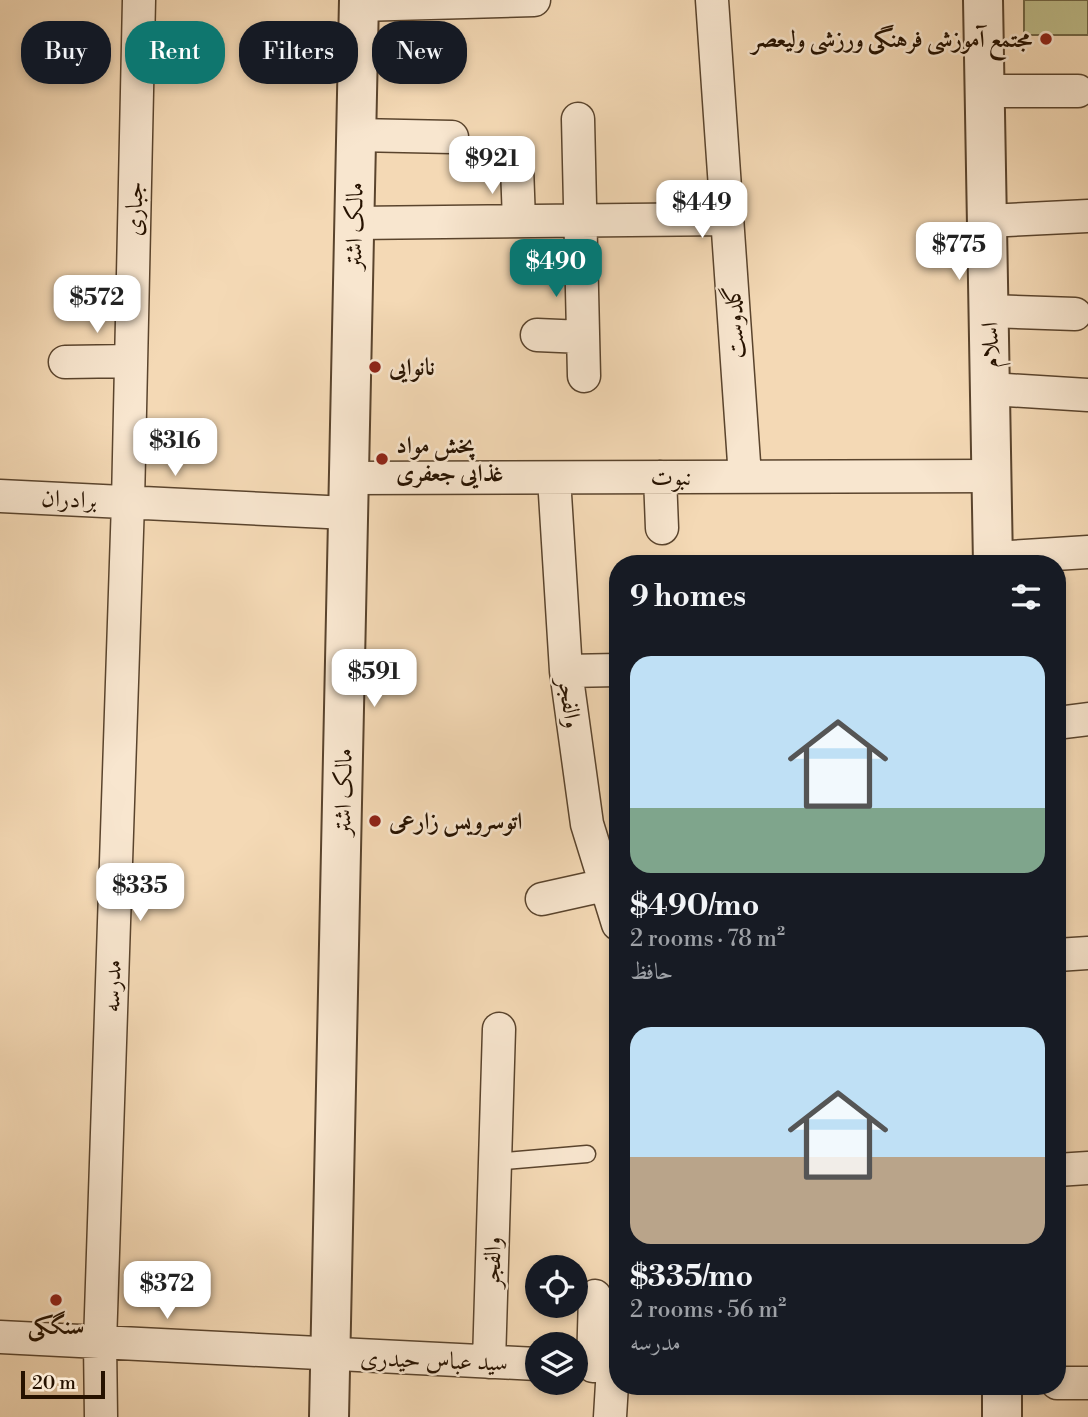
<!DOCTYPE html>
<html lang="en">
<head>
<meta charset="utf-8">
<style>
	:root { --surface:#171b24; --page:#20242c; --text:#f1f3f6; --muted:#9ea1a6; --accent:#0f766e }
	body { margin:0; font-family:"Libre Bodoni",Amiri,serif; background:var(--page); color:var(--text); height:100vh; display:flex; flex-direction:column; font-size:26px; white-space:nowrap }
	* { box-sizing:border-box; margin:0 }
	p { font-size:23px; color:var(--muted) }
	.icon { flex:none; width:38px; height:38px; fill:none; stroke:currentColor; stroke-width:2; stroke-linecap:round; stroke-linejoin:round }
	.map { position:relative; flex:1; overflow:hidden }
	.side { position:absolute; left:609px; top:555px; width:457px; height:840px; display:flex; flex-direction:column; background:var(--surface); border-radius:28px; box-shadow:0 4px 10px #0003 }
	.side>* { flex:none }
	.top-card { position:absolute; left:21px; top:21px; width:483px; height:63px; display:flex; gap:14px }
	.controls { position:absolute; left:525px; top:1255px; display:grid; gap:14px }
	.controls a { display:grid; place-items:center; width:63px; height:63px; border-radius:50%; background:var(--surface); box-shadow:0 4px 10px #0003; font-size:35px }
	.scale { position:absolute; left:21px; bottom:18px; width:84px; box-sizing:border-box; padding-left:7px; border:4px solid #261200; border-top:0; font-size:19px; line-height:24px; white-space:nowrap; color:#261200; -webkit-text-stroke:5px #f8e6cf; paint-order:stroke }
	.price { position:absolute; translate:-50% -60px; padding:0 16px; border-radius:14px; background:#fff; color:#222; font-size:23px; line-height:46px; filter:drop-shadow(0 2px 4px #0008) }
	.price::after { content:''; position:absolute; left:50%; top:42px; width:21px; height:16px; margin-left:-10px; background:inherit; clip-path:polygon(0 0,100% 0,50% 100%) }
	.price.active { background:var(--accent); color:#fff }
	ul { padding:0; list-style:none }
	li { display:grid; align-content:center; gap:14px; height:371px; padding:0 21px }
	li span { display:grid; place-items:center; height:217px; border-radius:21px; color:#555 }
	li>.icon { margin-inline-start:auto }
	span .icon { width:126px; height:126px; fill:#fffc; stroke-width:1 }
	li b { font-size:30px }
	h2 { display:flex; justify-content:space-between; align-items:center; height:84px; padding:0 21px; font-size:30px }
	.pill { padding:0 24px; border-radius:28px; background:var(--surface); box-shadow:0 4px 10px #0003; font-size:24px; line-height:63px }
	.pill.active { background:var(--accent); color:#fff }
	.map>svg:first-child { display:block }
	.green { fill:#bfbe8b; stroke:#726846; stroke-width:2 }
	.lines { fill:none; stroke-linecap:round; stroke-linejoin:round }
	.service-casing { stroke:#5a442d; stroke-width:19 }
	.minor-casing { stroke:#5a442d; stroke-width:35 }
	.tertiary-casing { stroke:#5a442d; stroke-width:42 }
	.service { stroke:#f8e6cf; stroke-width:16 }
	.minor { stroke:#f8e6cf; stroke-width:32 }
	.tertiary { stroke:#f8e6cf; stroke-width:38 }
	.poi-dot { fill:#8f2418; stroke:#f8e6cf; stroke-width:2.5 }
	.labels { text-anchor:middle; stroke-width:5; stroke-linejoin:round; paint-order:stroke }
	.poi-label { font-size:24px; font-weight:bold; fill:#261200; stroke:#f8e6cf; text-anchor:start }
	.street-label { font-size:24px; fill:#261200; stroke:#f8e6cf }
</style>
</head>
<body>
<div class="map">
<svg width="1088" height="1417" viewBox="0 0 1088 1417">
	<rect width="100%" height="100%" fill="#f4d9b5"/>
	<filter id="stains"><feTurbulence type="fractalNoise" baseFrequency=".00286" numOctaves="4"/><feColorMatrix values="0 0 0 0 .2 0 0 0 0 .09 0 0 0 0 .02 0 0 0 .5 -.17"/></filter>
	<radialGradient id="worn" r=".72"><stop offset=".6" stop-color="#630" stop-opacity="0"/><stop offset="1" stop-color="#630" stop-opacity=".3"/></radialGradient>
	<!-- green -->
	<path class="green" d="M1024,0H1088V35H1024Z"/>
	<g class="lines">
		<defs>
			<path id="service" d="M494,1162L587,1154"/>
			<path id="minor" d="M712,0L745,477
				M359,5L534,0
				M985,91H1078
				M578,119L584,376
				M356,135L452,137
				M517,167L519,221
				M987,221L1088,216
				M355,223L727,219
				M989,311L1075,314
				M537,335L583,337
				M65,362L131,361
				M991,389L1088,395
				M660,477L662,528
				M349,478L992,476
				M554,478L566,671L587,824L618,924
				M0,496L348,513
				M993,558L1088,552
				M566,671L618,670
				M1057,723L1088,719
				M542,899L605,885
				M1057,955L1088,953
				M1057,1170L1088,1168
				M0,1337L537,1364
				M489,1362L499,1029
				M593,1366L595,1296
				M1057,1383H1088
				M101,1417L100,1343L128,502L139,0
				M610,1417L613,1367"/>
			<path id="tertiary" d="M983,0L993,564
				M1002,1386V1417
				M329,1417L359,0"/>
		</defs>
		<!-- service casing -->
		<use href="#service" class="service-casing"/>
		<!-- minor casing -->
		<use href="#minor" class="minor-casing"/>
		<!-- tertiary casing -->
		<use href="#tertiary" class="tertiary-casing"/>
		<!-- service -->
		<use href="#service" class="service"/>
		<!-- minor -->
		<use href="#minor" class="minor"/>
		<!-- tertiary -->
		<use href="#tertiary" class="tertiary"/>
	</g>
	<!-- markers -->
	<g class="poi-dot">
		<circle cx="1046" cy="39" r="7"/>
		<circle cx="375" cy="367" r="7"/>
		<circle cx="382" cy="459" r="7"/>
		<circle cx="375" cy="821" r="7"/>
		<circle cx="56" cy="1300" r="7"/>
	</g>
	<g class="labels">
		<!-- poi labels -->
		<g class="poi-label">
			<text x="1032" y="47" text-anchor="end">مجتمع آموزشی فرهنگی ورزشی ولیعصر</text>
			<text x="389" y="375">نانوایی</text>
			<text x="396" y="453">پخش مواد<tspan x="396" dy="28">غذایی جعفری</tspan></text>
			<text x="389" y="829">اتوسرویس زارعی</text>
			<text x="56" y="1334" text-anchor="middle">سنگکی</text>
		</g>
		<!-- street labels -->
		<g class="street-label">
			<text transform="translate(134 209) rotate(-89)" y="8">جباری</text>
			<text transform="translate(354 226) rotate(-89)" y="8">مالک اشتر</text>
			<text transform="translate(734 322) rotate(-94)" y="8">گلدوست</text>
			<text transform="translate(990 345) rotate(-91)" y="8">اسلام</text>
			<text x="671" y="485">نبوت</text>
			<text transform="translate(69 499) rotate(3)" y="8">برادران</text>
			<text transform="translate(570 703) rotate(82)" y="8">والفجر</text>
			<text transform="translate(343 792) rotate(-89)" y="8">مالک اشتر</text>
			<text transform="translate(112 986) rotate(-88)" y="8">مدرسه</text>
			<text transform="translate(492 1262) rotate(-88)" y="8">والفجر</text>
			<text transform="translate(434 1360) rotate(2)" y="8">سید عباس حیدری</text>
		</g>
	</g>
	<rect width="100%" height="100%" filter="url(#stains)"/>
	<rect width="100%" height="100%" fill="url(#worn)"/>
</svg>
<div class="controls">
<a><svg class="icon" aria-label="locate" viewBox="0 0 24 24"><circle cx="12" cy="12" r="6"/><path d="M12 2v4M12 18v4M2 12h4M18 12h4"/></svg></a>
<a><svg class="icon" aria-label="layers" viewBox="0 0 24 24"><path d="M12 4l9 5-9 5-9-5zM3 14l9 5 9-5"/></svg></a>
</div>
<div class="scale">20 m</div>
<b class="price" style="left:492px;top:196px">$921</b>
<b class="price" style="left:702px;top:240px">$449</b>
<b class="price" style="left:959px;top:282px">$775</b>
<b class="price active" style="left:556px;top:299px">$490</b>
<b class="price" style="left:97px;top:335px">$572</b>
<b class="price" style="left:175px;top:478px">$316</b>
<b class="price" style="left:374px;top:709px">$591</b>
<b class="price" style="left:140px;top:923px">$335</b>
<b class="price" style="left:167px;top:1321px">$372</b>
<div class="top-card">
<a class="pill">Buy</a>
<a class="pill active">Rent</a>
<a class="pill">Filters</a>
<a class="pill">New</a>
</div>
<section class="side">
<h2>9 homes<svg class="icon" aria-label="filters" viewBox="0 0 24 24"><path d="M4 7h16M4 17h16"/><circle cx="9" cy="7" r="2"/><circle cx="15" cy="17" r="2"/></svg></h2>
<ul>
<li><span style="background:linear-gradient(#bfe0f5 70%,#7fa58c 0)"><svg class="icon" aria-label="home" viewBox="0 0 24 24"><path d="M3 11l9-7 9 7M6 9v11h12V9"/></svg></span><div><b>$490/mo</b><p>2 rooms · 78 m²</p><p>حافظ</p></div></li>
<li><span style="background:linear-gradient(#bfe0f5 60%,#b9a48a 0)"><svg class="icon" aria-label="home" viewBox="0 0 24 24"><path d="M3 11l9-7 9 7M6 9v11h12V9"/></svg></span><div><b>$335/mo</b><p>2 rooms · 56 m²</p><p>مدرسه</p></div></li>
</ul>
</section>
</div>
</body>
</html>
